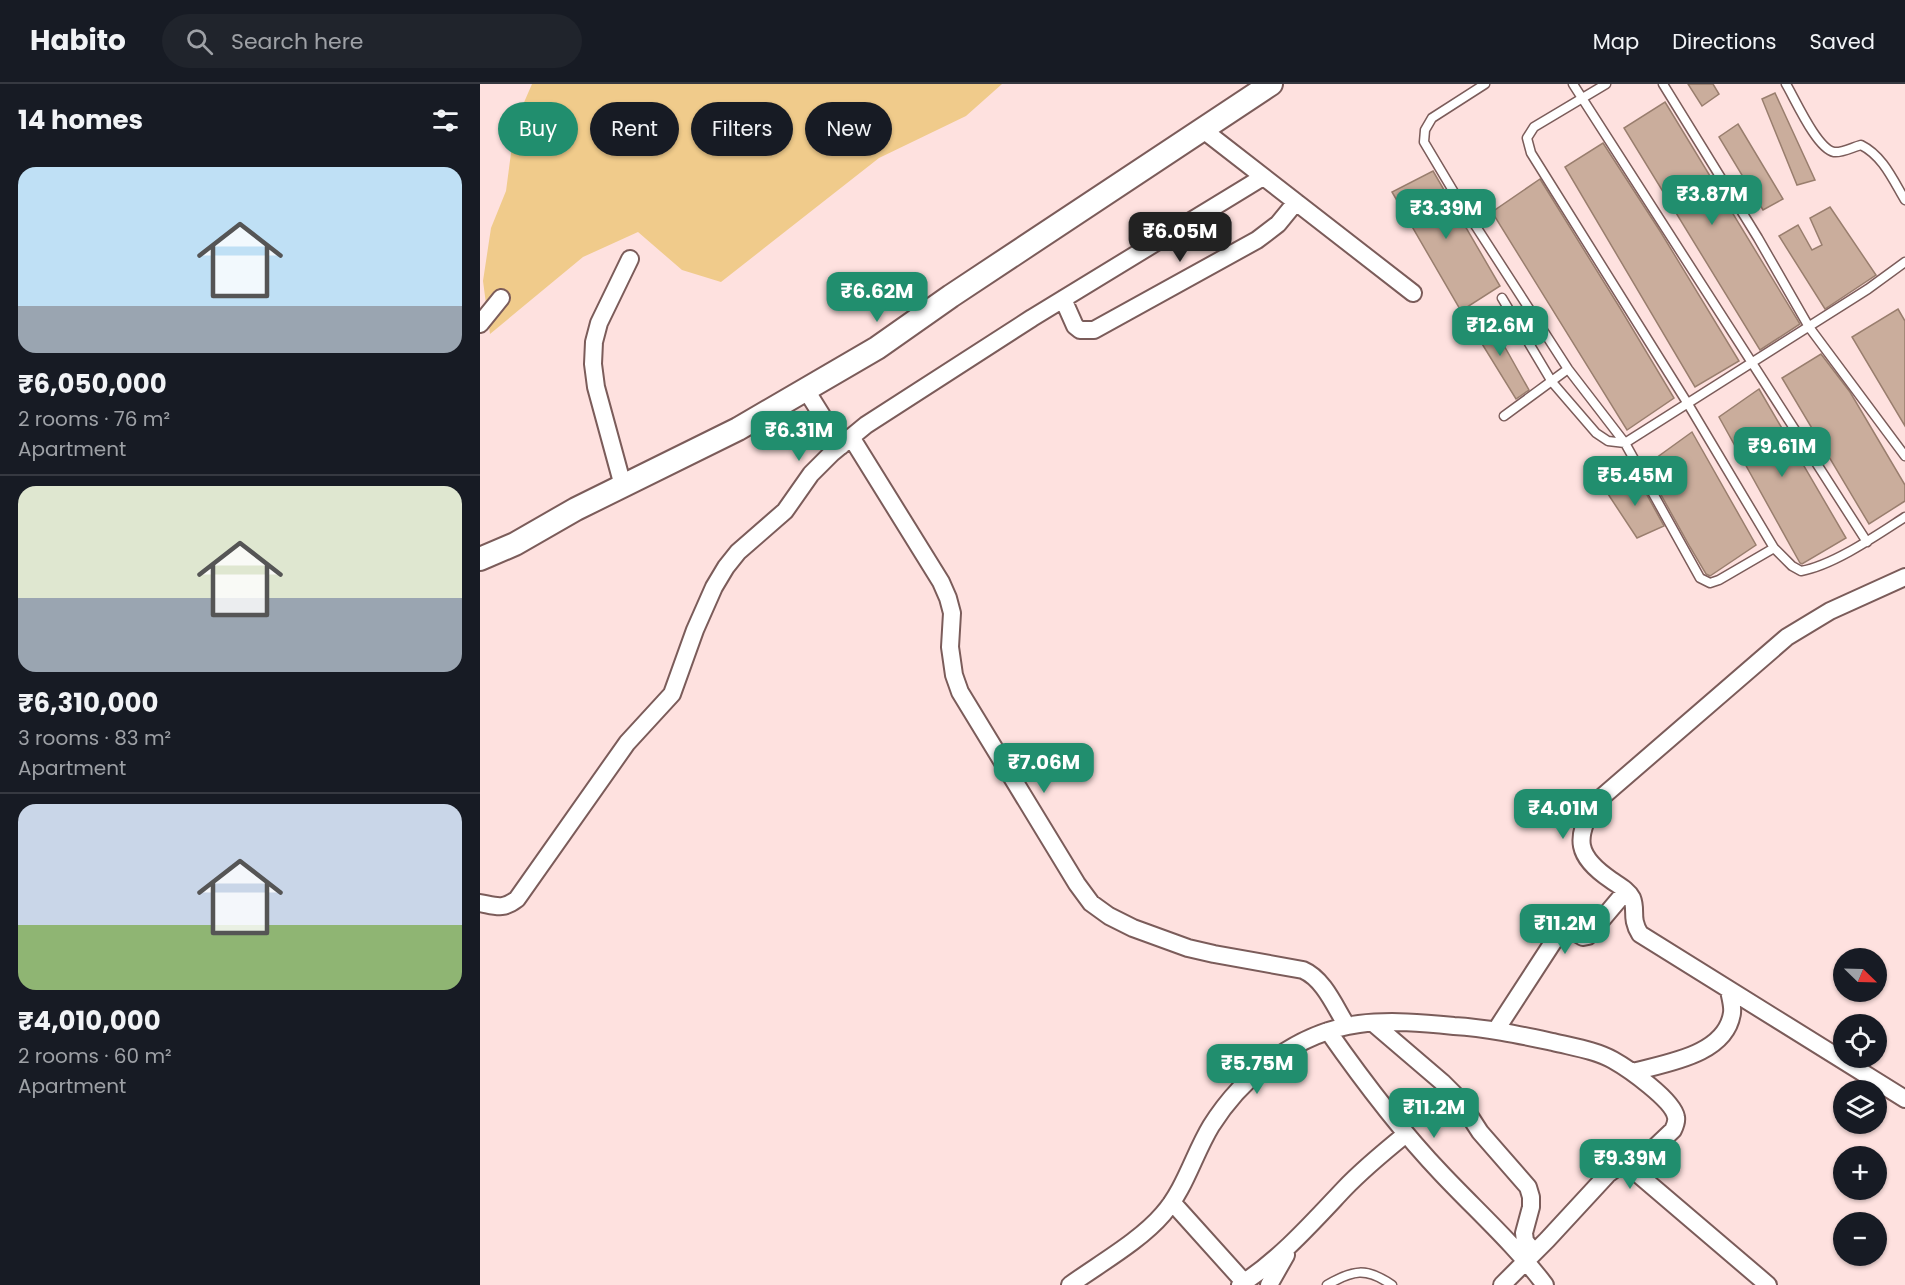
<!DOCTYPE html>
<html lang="en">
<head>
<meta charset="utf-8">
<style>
	:root { --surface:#171b24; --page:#20242c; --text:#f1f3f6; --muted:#9ea1a6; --line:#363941; --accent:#218e6e }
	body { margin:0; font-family:Poppins,sans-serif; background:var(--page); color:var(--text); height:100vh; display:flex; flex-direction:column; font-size:22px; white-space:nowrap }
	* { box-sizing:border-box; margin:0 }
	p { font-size:20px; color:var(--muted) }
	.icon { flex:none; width:33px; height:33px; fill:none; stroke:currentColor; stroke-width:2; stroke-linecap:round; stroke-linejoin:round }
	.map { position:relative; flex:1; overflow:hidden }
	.side { display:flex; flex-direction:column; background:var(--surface); width:480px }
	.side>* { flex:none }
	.banner { position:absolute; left:18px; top:18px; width:570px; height:54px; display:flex; gap:12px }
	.needle { width:39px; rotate:113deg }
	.controls { position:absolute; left:1353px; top:864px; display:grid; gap:12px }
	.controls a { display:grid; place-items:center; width:54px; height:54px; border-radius:50%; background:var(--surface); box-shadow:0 2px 4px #0004; font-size:30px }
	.price { position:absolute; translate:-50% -51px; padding:0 14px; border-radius:12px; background:var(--accent); color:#fff; font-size:20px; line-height:39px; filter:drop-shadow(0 2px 3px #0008) }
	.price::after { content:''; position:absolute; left:50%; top:36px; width:18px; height:14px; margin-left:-9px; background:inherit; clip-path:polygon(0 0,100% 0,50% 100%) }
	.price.on { background:#222; color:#fff }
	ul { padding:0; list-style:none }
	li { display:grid; align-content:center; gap:12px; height:318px; padding:0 18px }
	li+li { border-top:2px solid var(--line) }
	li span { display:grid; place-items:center; height:186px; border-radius:18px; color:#555 }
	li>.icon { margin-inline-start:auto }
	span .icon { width:108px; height:108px; fill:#fffc; stroke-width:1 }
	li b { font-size:26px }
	h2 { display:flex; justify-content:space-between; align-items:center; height:72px; padding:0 18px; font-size:26px }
	.pill { padding:0 21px; border-radius:27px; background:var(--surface); box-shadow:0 2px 4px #0004; font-size:21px; line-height:54px }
	.pill.on { background:var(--accent); color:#fff }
	header { display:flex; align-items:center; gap:36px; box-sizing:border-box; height:84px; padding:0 30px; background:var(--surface); border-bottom:2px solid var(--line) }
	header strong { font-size:28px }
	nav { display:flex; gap:33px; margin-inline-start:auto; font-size:21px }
	.search { width:420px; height:54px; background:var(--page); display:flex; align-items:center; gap:15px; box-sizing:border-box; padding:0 21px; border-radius:33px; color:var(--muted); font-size:22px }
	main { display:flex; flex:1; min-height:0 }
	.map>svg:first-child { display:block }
	.green { fill:#f0cb8b }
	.building { fill:#caad9c; stroke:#997e6e; stroke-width:1.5 }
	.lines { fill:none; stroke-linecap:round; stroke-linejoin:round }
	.service-casing { stroke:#7b5c5a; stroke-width:11 }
	.minor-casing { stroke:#7b5c5a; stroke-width:20 }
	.secondary-casing { stroke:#7b5c5a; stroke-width:26 }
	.service { stroke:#fff; stroke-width:8 }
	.minor { stroke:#fff; stroke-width:16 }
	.secondary { stroke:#fff; stroke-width:22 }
</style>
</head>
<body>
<header>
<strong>Habito</strong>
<div class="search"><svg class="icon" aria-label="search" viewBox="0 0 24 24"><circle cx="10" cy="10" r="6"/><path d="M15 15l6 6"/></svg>Search here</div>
<nav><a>Map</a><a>Directions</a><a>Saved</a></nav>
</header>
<main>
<section class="side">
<h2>14 homes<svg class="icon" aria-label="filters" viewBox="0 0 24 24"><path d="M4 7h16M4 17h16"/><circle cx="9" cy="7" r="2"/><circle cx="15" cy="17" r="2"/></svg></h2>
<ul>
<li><span style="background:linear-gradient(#bfe0f5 75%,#9aa5b1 0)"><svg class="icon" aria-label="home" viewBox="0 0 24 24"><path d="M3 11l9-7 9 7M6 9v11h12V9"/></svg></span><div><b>₹6,050,000</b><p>2 rooms · 76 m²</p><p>Apartment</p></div></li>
<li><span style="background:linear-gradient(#dfe7d0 60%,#9aa5b1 0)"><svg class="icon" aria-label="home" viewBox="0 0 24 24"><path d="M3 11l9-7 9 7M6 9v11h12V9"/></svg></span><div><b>₹6,310,000</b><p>3 rooms · 83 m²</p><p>Apartment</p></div></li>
<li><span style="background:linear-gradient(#c9d6e8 65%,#8fb573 0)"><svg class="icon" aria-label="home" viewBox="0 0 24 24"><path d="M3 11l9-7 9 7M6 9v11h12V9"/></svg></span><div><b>₹4,010,000</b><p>2 rooms · 60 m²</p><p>Apartment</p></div></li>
</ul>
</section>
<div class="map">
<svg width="1425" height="1201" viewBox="0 0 1425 1201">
	<rect width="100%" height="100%" fill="#fee1df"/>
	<!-- green -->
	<path class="green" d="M52,0H522L486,32L399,74L241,198L202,186L158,148L103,173L10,250L3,197L11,144L26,107L33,54L42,23Z"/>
	<!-- building -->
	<path class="building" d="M1208,0H1233L1239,10L1222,22Z
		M1295,9L1335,96L1317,101L1282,15Z
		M1185,18L1320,240L1280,266L1144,44Z
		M1258,40L1303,115L1283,126L1239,53Z
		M1123,59L1180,147L1259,277L1215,303L1085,83Z
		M953,87L1020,202L981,227L912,108Z
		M1060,95L1140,224L1194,314L1147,346L1012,128Z
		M1350,123L1396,191L1345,225L1299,152L1318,141L1332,166L1342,161L1330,134Z
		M1418,225L1425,237V342L1372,253Z
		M1008,233L1049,306L1036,315L991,242Z
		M1341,270L1370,308L1425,401V417L1389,440L1302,294Z
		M1279,305L1366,454L1322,480L1320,479L1239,333Z
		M1212,348L1276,461L1230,492L1226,490L1210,463L1165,382Z
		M1156,391L1184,442L1157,454L1126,407Z"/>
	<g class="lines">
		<defs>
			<path id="service" d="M1005,0L952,34L945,46L944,58L975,110L1088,285L1145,359L1220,494L1230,499L1239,496L1294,464L1312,482L1321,487C1354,481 1397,451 1425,433
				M1093,0L1387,458
				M1126,0L1054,43L1047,54L1051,69L1208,320L1294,464
				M1183,0L1278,154L1329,243L1425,372
				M1306,0C1315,15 1337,65 1354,68C1362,69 1373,63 1381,61C1403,72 1413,96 1425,116
				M1022,214L1072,298L1116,349L1128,357L1145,359L1388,205L1425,178
				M1024,332L1088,285
				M847,1201C873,1186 886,1183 912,1201"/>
			<path id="minor" d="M722,45L933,209
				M583,215L595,242L600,246H614L777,156L798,140L816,118
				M0,240L21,214
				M326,306L361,362
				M371,353L461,498L468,514L472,529L470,563L474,591L480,608L597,800L611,819L629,832L653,844L708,864L734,870L823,886C844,895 855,923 867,942
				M143,402L116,303L113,280L114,258L119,239L150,175
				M1425,493L1350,527L1307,553L1115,719C1094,755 1096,772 1131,796C1138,801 1148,806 1152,814C1157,826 1150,834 1160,850L1425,1015
				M0,819C16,822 23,826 37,815L147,659L192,610L215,546L234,503L246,483L258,468L305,427L331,390L352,369L386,341L552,234L783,93
				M893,939L962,998L978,1014L1000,1048L1048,1103L1051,1113V1123L1044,1149L1045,1157L1054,1168
				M1016,946L1081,846L1086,843L1103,853L1108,852L1146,807
				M848,947C883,997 920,1046 962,1090C997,1127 1035,1161 1065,1201
				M1153,988C1186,979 1246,971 1252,929C1253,921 1250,913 1249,906
				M692,1118L764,1198
				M590,1201C619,1180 660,1157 683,1130C705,1105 714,1070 731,1042C763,991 818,948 879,940C910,936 944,939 974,942C1008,944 1040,951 1073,958C1093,963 1115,966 1133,976C1149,985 1193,1016 1196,1033C1197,1038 1195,1042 1193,1046L1152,1085
				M760,1201C800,1175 831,1140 864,1105C883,1085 905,1067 926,1050
				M789,1201L806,1171
				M1022,1201L1067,1156L1128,1090L1139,1082L1152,1085L1288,1201"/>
			<path id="secondary" d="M0,475L35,460L96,425L258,345L397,264L471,212L791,0"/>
		</defs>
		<!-- service casing -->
		<use href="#service" class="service-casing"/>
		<!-- minor casing -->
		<use href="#minor" class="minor-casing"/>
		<!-- secondary casing -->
		<use href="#secondary" class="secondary-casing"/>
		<!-- service -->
		<use href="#service" class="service"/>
		<!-- minor -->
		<use href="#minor" class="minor"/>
		<!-- secondary -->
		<use href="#secondary" class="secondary"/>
	</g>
</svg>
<div class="controls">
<a><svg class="needle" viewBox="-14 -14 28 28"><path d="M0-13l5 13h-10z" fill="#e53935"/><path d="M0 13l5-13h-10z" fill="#9ea1a6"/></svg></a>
<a><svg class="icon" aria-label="locate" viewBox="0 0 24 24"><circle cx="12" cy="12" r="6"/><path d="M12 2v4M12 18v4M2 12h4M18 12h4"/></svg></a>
<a><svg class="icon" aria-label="layers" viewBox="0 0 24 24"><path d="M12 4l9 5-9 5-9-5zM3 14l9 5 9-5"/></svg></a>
<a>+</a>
<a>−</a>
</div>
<b class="price" style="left:1232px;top:142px">₹3.87M</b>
<b class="price" style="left:966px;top:156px">₹3.39M</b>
<b class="price on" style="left:700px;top:179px">₹6.05M</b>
<b class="price" style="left:397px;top:239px">₹6.62M</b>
<b class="price" style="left:1020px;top:273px">₹12.6M</b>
<b class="price" style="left:319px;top:378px">₹6.31M</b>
<b class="price" style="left:1302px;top:394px">₹9.61M</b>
<b class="price" style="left:1155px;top:423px">₹5.45M</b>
<b class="price" style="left:564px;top:710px">₹7.06M</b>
<b class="price" style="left:1083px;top:756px">₹4.01M</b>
<b class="price" style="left:1085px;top:871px">₹11.2M</b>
<b class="price" style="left:777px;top:1011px">₹5.75M</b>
<b class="price" style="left:954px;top:1055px">₹11.2M</b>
<b class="price" style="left:1150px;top:1106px">₹9.39M</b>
<div class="banner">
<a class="pill on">Buy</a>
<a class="pill">Rent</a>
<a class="pill">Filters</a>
<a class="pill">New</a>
</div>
</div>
</main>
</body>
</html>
